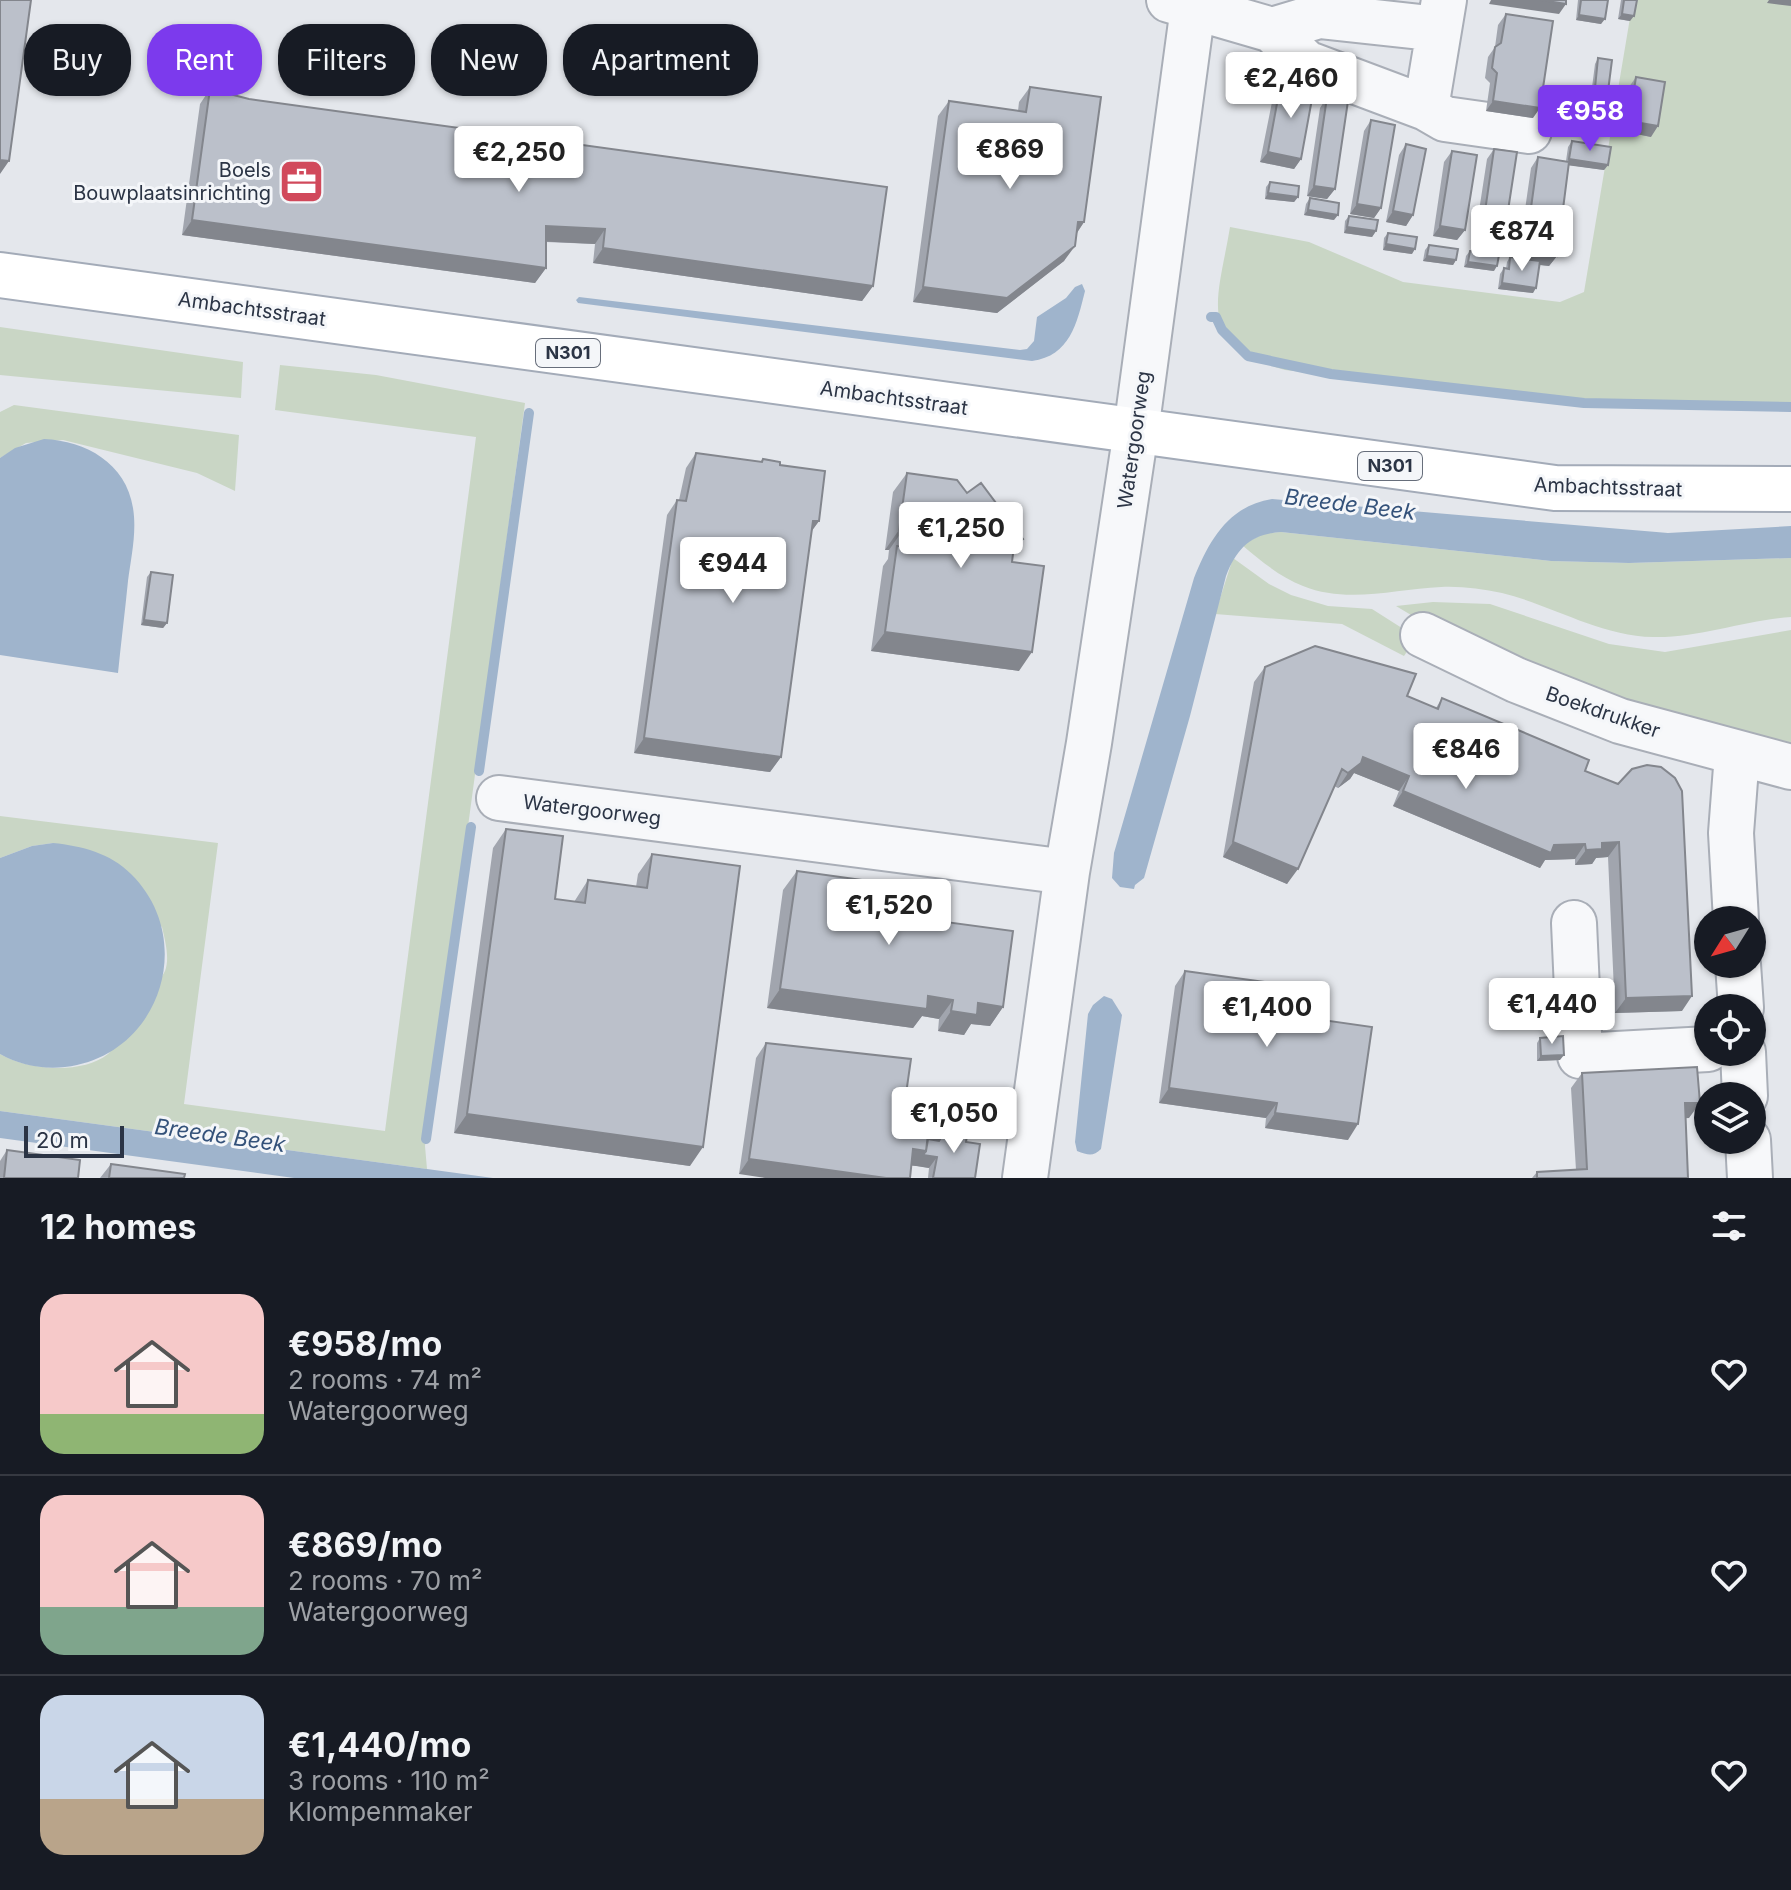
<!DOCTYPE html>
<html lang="en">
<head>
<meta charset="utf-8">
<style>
	:root { --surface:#171b24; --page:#20242c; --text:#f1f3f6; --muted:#9ea1a6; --line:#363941; --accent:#7c3aed }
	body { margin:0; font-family:Inter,sans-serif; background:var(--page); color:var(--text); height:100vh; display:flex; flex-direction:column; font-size:30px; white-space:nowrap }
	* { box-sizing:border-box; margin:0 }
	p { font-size:26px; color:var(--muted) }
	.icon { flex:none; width:44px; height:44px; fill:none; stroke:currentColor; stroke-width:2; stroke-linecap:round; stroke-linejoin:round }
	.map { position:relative; height:1178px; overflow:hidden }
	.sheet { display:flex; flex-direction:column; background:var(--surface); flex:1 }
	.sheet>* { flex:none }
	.banner { position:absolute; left:24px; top:24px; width:800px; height:72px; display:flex; gap:16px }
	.needle { width:52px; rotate:233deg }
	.controls { position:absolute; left:1694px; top:906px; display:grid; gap:16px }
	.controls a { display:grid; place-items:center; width:72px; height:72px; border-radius:50%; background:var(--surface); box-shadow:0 2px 6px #0004; font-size:40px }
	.scale { position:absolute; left:24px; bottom:20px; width:100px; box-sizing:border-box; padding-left:8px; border:4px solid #2b3445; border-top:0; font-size:22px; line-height:28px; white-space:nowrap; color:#2b3445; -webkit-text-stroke:6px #f4f6f9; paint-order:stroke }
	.price { position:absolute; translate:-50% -68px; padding:0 18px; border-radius:8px; background:#fff; color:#222; font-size:26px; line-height:52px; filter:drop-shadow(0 2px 4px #0008) }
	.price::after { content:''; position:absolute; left:50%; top:48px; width:24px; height:18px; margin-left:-12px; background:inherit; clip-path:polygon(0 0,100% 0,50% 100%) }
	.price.selected { background:var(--accent); color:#fff }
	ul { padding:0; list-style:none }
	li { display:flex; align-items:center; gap:24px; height:200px; padding:0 40px }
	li+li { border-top:2px solid var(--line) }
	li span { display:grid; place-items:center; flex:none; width:224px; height:160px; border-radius:24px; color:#555 }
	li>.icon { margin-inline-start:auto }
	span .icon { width:96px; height:96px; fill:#fffc; stroke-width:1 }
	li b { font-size:34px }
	h2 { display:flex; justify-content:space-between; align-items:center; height:96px; padding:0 40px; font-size:34px }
	.chip { padding:0 28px; border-radius:32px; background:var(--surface); box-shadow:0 2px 6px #0004; font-size:28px; line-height:72px }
	.chip.selected { background:var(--accent); color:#fff }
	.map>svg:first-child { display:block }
	.green { fill:#c9d6c5 }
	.water { fill:#9fb4cc }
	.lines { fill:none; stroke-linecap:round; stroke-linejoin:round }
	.stream { stroke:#9fb4cc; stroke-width:10 }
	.minor-casing { stroke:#a9aeb7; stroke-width:48 }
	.major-casing { stroke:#a3abb8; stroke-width:48 }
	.minor { stroke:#f7f8fa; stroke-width:44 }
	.major { stroke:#fff; stroke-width:44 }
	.wall { fill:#a1a5ae }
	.shaded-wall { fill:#83868d }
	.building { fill:#bbc0ca; stroke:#83868d; stroke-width:2 }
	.labels { text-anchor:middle; stroke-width:6; stroke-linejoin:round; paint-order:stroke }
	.shield { fill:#f4f6f9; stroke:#676e7b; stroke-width:2 }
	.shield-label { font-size:18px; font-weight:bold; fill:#2b3445 }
	.poi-label { font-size:20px; fill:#2b3445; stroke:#f4f6f9; text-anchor:end }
	.street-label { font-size:20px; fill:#2b3445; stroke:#f4f6f9 }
	.water-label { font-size:22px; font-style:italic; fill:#34527a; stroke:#f4f6f9 }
</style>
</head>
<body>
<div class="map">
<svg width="1791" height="1178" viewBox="0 0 1791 1178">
	<rect width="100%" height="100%" fill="#e4e7ec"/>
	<!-- green -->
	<path class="green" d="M1633,0H1791V409L1674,407L1544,399L1285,370C1194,344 1218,301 1230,227L1309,242L1403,282L1560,302L1584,292Z
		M0,327L243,362L241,398L0,375Z
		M280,365L376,375L525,403L425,1146L427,1169L0,1111V1054C27,1070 82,1075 108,1054C114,1050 161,979 165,971C170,958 165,940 162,927L53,843L32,846L0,858V816L218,843L184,1104L385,1131L476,437L275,410Z
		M14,405L239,435L235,491L197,473L63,440L26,443L0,458V412Z
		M1281,532L1551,561L1629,563L1791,558V617C1744,620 1701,638 1653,637C1600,636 1552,605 1502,593C1482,589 1461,586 1441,587C1396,589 1347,604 1303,586C1280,577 1261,561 1242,545L1265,533Z
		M1233,558L1269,584L1291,595L1328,606L1372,609L1405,630L1410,647L1404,656L1342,624L1215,614Z
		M1433,602L1490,604L1609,644L1665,652L1791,630V747L1690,725L1426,624L1396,606Z"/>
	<!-- water -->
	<path class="water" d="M1082,284L1085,291C1077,323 1070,356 1032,361L578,303L576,300L579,297L1020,350L1027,349L1034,341L1037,317L1066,298L1075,287Z
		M44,439C86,441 126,463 133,508C137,532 131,558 128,581C125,612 121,642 118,673L0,655V458L15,448Z
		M1272,499L1668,533L1791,526V558L1629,563L1551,561L1281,532C1251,534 1237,548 1226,576L1190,716L1144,878L1135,885L1134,889L1120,887L1112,878L1114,853L1194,578C1209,541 1228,506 1272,499Z
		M53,843C82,846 110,853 131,874C195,937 163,1046 77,1065C51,1071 23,1067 0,1054V858L32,846Z
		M1104,996L1112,999L1122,1015L1101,1149C1093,1157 1088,1155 1077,1151L1075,1142L1088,1014L1093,1005Z
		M0,1111L427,1169L493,1178H294L0,1138Z"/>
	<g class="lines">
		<!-- stream -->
		<path class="stream" d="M1211,317H1216L1222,330L1248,356L1331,374L1584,403L1791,407
			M479,771L529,413
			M426,1139L471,827"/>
		<defs>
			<path id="minor" d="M1169,0L1272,30L1319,16L1439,29
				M1272,30L1306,63L1426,108L1445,119L1529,131
				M1426,108L1444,0
				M1423,635L1516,680L1620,721L1791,767
				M499,798L1067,872
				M1736,920L1731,833L1737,754
				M1574,923L1580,1056L1708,1049
				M1738,964L1741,1008
				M1743,1052L1745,1096
				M1748,1140L1750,1178
				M1025,1178L1067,872L1089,743L1136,431L1194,0"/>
			<path id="major" d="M0,275L1555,488L1791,489"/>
		</defs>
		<!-- minor casing -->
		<use href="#minor" class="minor-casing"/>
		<!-- major casing -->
		<use href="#major" class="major-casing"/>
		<!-- minor -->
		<use href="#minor" class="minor"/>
		<!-- major -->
		<use href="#major" class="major"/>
	</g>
	<!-- wall -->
	<path class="wall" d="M1578,0H1608L1601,24L1576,20Z
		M1621,0H1637L1630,21L1618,19Z
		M1506,14L1533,118L1486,111L1490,83L1485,78L1488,57L1495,47L1498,25Z
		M1598,58L1603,104L1590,103L1595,64Z
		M1636,77L1651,137L1622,131L1629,87Z
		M1281,82L1301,159L1294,169L1260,162L1274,92Z
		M1030,87L1084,222L1077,233L1064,261L997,313L913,302L938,116L949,101L1018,111L1019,102Z
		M210,89L873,286L862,301L593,263L595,244L546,242V268L535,283L182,235L200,104Z
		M1327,97L1335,189L1327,199L1307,196L1320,108Z
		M1371,120L1381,208L1374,218L1350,214L1364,131Z
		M1572,141L1608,165L1604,170L1569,165L1557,256L1549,266L1539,265L1533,293L1498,289L1500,274L1504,268L1506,269L1507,262L1510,257L1518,258L1531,168L1538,157L1566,161L1568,147Z
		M1406,144L1413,215L1406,226L1386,222L1399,155Z
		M1494,149L1496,253L1473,250L1487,159Z
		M1452,151L1465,230L1457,240L1433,236L1444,162Z
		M1270,182L1298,197L1294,202L1265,199L1266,187Z
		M1310,198L1334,220L1304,215L1306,204Z
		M1349,216L1376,231L1372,237L1344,233L1345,221Z
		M1388,233L1412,254L1383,250L1384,238Z
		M1429,245L1456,260L1453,265L1423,261L1425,250Z
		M1470,251L1494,271L1464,267L1466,256Z
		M696,453L760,462L763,459L780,465L819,521L811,532L781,757L770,772L634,753L667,515L677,500H679L686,468Z
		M907,473L967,493L1023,539L1013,554L1012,562L1019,671L871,651L883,566L888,559L889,550H885L893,492Z
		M151,572L167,623L163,628L141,625L147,577Z
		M1265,667L1407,696L1436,708L1442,698L1585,771L1618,784L1682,1011L1615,1013L1608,857L1596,858L1592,864L1575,865V859L1545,860L1540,868L1393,806L1399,791L1354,773L1350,779L1338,788L1334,786L1287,884L1223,857L1254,682Z
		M506,829L555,899L574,902L588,880L636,887L638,874L652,854L690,1166L454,1133L493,848Z
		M797,871L938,921L1003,1007L990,1026L971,1024L964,1035L938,1031L939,1019L922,1016L913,1028L767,1008L783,890Z
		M1185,971L1291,1008L1308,1018L1348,1140L1265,1128L1266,1118L1159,1103L1175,986Z
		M1540,1038L1560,1060L1537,1061V1043Z
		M766,1043L903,1115L944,1126L966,1142L975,1178H928L929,1168L912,1165L739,1174L756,1058Z
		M1582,1073L1689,1118H1685L1688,1178H1532L1537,1172L1576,1170L1571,1088Z
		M7,1150L78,1178H0V1161Z
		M111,1164L184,1178H100Z"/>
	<!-- shaded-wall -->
	<path class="shaded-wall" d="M1491,0H1541L1566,4L1559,14L1489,4Z
		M1769,0H1791V6L1767,3Z
		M1622,14L1634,16L1630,21L1618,19Z
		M1579,15L1605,19L1601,24L1576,20Z
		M1594,98L1607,99L1603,104L1590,103Z
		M1493,101L1540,108L1533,118L1486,111Z
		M1629,121L1658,126L1651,137L1622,131Z
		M1268,152L1301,159L1294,169L1260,162Z
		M1569,159L1608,165L1604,170L1566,165Z
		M0,160L9,161L0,174Z
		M1314,186L1335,189L1327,199L1307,196Z
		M1268,193L1298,197L1294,202L1265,199Z
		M1357,204L1381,208L1374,218L1350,214Z
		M1308,210L1338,215L1334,220L1304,215Z
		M1393,211L1413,215L1406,226L1386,222Z
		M192,220L546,268L535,283L182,235Z
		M1078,222H1084L1074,237Z
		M546,226L605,229L595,244L535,241Z
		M1440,226L1465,230L1457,240L1433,236Z
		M1347,227L1376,231L1372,237L1344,233Z
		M1481,239L1503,243L1496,253L1473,250Z
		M1386,244L1415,249L1412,254L1383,250Z
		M1075,246L1064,261L997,313L913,302L923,287Z
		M603,248L873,286L862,301L593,263Z
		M1525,251L1557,256L1549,266L1518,262Z
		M1427,256L1456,260L1453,265L1423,261Z
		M1468,262L1497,266L1494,271L1464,267Z
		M1502,283L1536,288L1533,293L1498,289Z
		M813,521H819L808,536Z
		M899,530H903L889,550H885Z
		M1023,539L1010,559L1014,546Z
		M144,620L167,623L163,628L141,625Z
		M885,632L1032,652L1019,671L871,651Z
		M644,738L781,757L770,772L634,753Z
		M1363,757L1409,776L1399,791L1354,773L1350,779L1338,788L1348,773Z
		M1403,791L1585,844L1575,859L1545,860L1540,868L1393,806Z
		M1233,842L1298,869L1287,884L1223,857Z
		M1619,842L1608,857L1596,858L1592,864L1575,865L1586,850L1602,843Z
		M780,989L928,996L953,1000L939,1019L922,1016L913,1028L767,1008Z
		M1692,996L1682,1011L1615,1013L1626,998Z
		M978,1003L1003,1007L990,1026L971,1024L964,1035L938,1031L951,1011Z
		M1564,1055L1560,1060L1537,1061L1541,1056Z
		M1169,1088L1277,1103L1266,1118L1159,1103Z
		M1685,1103H1700L1689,1118L1674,1119Z
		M1275,1113L1358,1124L1348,1140L1265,1128Z
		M467,1114L703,1147L690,1166L454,1133Z
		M928,1134L942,1136L932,1151L923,1150Z
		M913,1149L926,1151L916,1166L903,1165Z
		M923,1155L937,1157L929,1168L916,1166Z
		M749,1159L886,1178H765L739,1174Z"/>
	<!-- building -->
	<path class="building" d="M0,0H31L9,161L0,160Z
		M1541,0H1566V4Z
		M1581,0H1608L1605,19L1579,15Z
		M1624,0H1637L1634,16L1622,14Z
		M1506,14L1553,21L1540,108L1493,101L1497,73L1492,68L1495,47L1501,43Z
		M1598,58L1612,60L1607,99L1594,98Z
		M1636,77L1665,82L1658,126L1629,121Z
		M1281,82L1314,88L1301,159L1268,152Z
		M1030,87L1101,97L1084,222H1078L1075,246L1007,298L923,287L949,101L1026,112Z
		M210,89L249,99L887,187L873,286L603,248L605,229L546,226V268L192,220Z
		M1327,97L1348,101L1335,189L1314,186Z
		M1371,120L1395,125L1381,208L1357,204Z
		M1572,141L1611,147L1608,165L1569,159Z
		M1406,144L1426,149L1413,215L1393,211Z
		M1494,149L1517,152L1503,243L1481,239Z
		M1452,151L1477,155L1465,230L1440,226Z
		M1538,157L1569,162L1557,256L1525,251Z
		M1270,182L1299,186L1298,197L1268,193Z
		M1310,198L1339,203L1338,215L1308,210Z
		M1349,216L1378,220L1376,231L1347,227Z
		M1388,233L1417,237L1415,249L1386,244Z
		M1429,245L1458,249L1456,260L1427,256Z
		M1470,251L1499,255L1497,266L1468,262Z
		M1510,257L1540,261L1536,288L1502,283L1504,268L1509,269Z
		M696,453L762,462L763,459L780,462V465L825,471L819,521H813L781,757L644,738L677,500L686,501Z
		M907,473L957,480L967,493L981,483L1023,539L1014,546L1012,562L1044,566L1032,652L885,632L897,546H900L903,530H899Z
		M151,572L173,575L167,623L144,620Z
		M1315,646L1416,674L1407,696L1438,709L1442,698L1589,760L1585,771L1618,784L1632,769L1647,765L1661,767L1675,778L1682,791L1692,996L1626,998L1619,842L1602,843V849L1586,850L1585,844L1554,845L1551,853L1403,791L1409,776L1363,757L1361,763L1348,773L1342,769L1298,869L1233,842L1265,667Z
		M506,829L563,836L555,899L585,903L588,880L647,888L652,854L740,866L703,1147L467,1114Z
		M797,871L942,891L938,921L1013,931L1003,1007L978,1003L977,1015L951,1011L953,1000L928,996L927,1009L780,989Z
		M1185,971L1294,986L1291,1008L1308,1011V1018L1372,1027L1358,1124L1275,1113L1277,1103L1169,1088Z
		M1563,1036L1564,1055L1541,1056L1540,1038Z
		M766,1043L911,1059L903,1115L945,1121L942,1136L928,1134L926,1151L913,1149L910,1178H886L749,1159Z
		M1697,1067L1700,1103H1685L1688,1178H1537V1172L1587,1169L1582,1073Z
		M944,1126L968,1129L966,1142L980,1144L975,1178H933L937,1157L923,1155L926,1151L928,1139L939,1141L942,1136Z
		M7,1150L80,1160L78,1178H4Z
		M111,1164L185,1174L184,1178H109Z"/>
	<!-- icons -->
	<defs>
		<symbol id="office-square" viewBox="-11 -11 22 22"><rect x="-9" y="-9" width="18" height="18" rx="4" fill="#d1495b" stroke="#f4f6f9"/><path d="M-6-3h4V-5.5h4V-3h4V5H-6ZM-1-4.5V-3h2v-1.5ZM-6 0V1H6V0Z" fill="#fff"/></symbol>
	</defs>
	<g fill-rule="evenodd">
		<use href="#office-square" x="276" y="156" width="51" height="51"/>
	</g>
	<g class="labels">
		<!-- shield labels -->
		<g class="shield">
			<rect x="536" y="339" width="64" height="28" rx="6"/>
			<rect x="1358" y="452" width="64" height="28" rx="6"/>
		</g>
		<g class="shield-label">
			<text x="568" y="359">N301</text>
			<text x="1390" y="472">N301</text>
		</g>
		<!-- poi labels -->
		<g class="poi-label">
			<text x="271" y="177">Boels<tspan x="271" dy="23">Bouwplaatsinrichting</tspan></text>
		</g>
		<!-- street labels -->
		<g class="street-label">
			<text transform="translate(252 309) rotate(8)" y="7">Ambachtsstraat</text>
			<text transform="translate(894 398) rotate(8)" y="7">Ambachtsstraat</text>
			<text transform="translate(1134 440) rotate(-82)" y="7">Watergoorweg</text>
			<text transform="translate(1608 487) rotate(2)" y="7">Ambachtsstraat</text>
			<text transform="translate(1603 712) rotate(19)" y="7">Boekdrukker</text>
			<text transform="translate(592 810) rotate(7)" y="7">Watergoorweg</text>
		</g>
		<!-- water labels -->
		<g class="water-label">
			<text transform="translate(1350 504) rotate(7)" y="8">Breede Beek</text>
			<text transform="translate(220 1135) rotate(8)" y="8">Breede Beek</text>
		</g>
	</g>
</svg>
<div class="controls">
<a><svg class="needle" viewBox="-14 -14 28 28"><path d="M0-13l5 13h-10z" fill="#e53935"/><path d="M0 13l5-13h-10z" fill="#9ea1a6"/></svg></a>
<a><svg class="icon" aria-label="locate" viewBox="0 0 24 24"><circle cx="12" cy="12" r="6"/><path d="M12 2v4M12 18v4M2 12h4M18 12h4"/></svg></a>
<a><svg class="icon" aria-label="layers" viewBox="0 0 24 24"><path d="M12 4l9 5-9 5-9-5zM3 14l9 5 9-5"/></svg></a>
</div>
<div class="scale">20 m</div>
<b class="price" style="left:1291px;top:120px">€2,460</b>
<b class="price selected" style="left:1590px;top:153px">€958</b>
<b class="price" style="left:1010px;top:191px">€869</b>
<b class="price" style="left:519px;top:194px">€2,250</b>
<b class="price" style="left:1522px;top:273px">€874</b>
<b class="price" style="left:961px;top:570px">€1,250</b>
<b class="price" style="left:733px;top:605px">€944</b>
<b class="price" style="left:1466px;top:791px">€846</b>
<b class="price" style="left:889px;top:947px">€1,520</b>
<b class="price" style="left:1552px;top:1046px">€1,440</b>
<b class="price" style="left:1267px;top:1049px">€1,400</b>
<b class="price" style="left:954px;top:1155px">€1,050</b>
<div class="banner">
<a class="chip">Buy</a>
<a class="chip selected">Rent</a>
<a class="chip">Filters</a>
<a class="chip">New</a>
<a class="chip">Apartment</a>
</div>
</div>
<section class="sheet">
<h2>12 homes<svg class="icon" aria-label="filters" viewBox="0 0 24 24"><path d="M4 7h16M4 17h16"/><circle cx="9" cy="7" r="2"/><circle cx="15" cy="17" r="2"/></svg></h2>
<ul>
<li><span style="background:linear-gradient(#f6c9c9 75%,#8fb573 0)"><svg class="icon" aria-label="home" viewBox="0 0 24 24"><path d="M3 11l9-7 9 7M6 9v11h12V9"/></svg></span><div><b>€958/mo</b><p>2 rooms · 74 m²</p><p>Watergoorweg</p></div><svg class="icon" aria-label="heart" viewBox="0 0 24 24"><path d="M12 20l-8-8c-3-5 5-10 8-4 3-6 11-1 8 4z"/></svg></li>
<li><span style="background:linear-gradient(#f6c9c9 70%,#7fa58c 0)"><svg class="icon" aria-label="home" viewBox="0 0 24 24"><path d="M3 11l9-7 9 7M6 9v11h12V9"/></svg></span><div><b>€869/mo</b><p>2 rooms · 70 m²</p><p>Watergoorweg</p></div><svg class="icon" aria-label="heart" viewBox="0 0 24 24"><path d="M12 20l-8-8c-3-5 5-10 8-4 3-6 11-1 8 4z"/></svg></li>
<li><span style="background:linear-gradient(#c9d6e8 65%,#b9a48a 0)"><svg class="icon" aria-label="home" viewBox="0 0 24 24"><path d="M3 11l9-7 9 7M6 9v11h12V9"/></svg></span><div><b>€1,440/mo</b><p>3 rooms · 110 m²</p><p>Klompenmaker</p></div><svg class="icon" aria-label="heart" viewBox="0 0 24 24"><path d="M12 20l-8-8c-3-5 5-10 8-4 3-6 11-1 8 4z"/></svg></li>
</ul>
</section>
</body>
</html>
